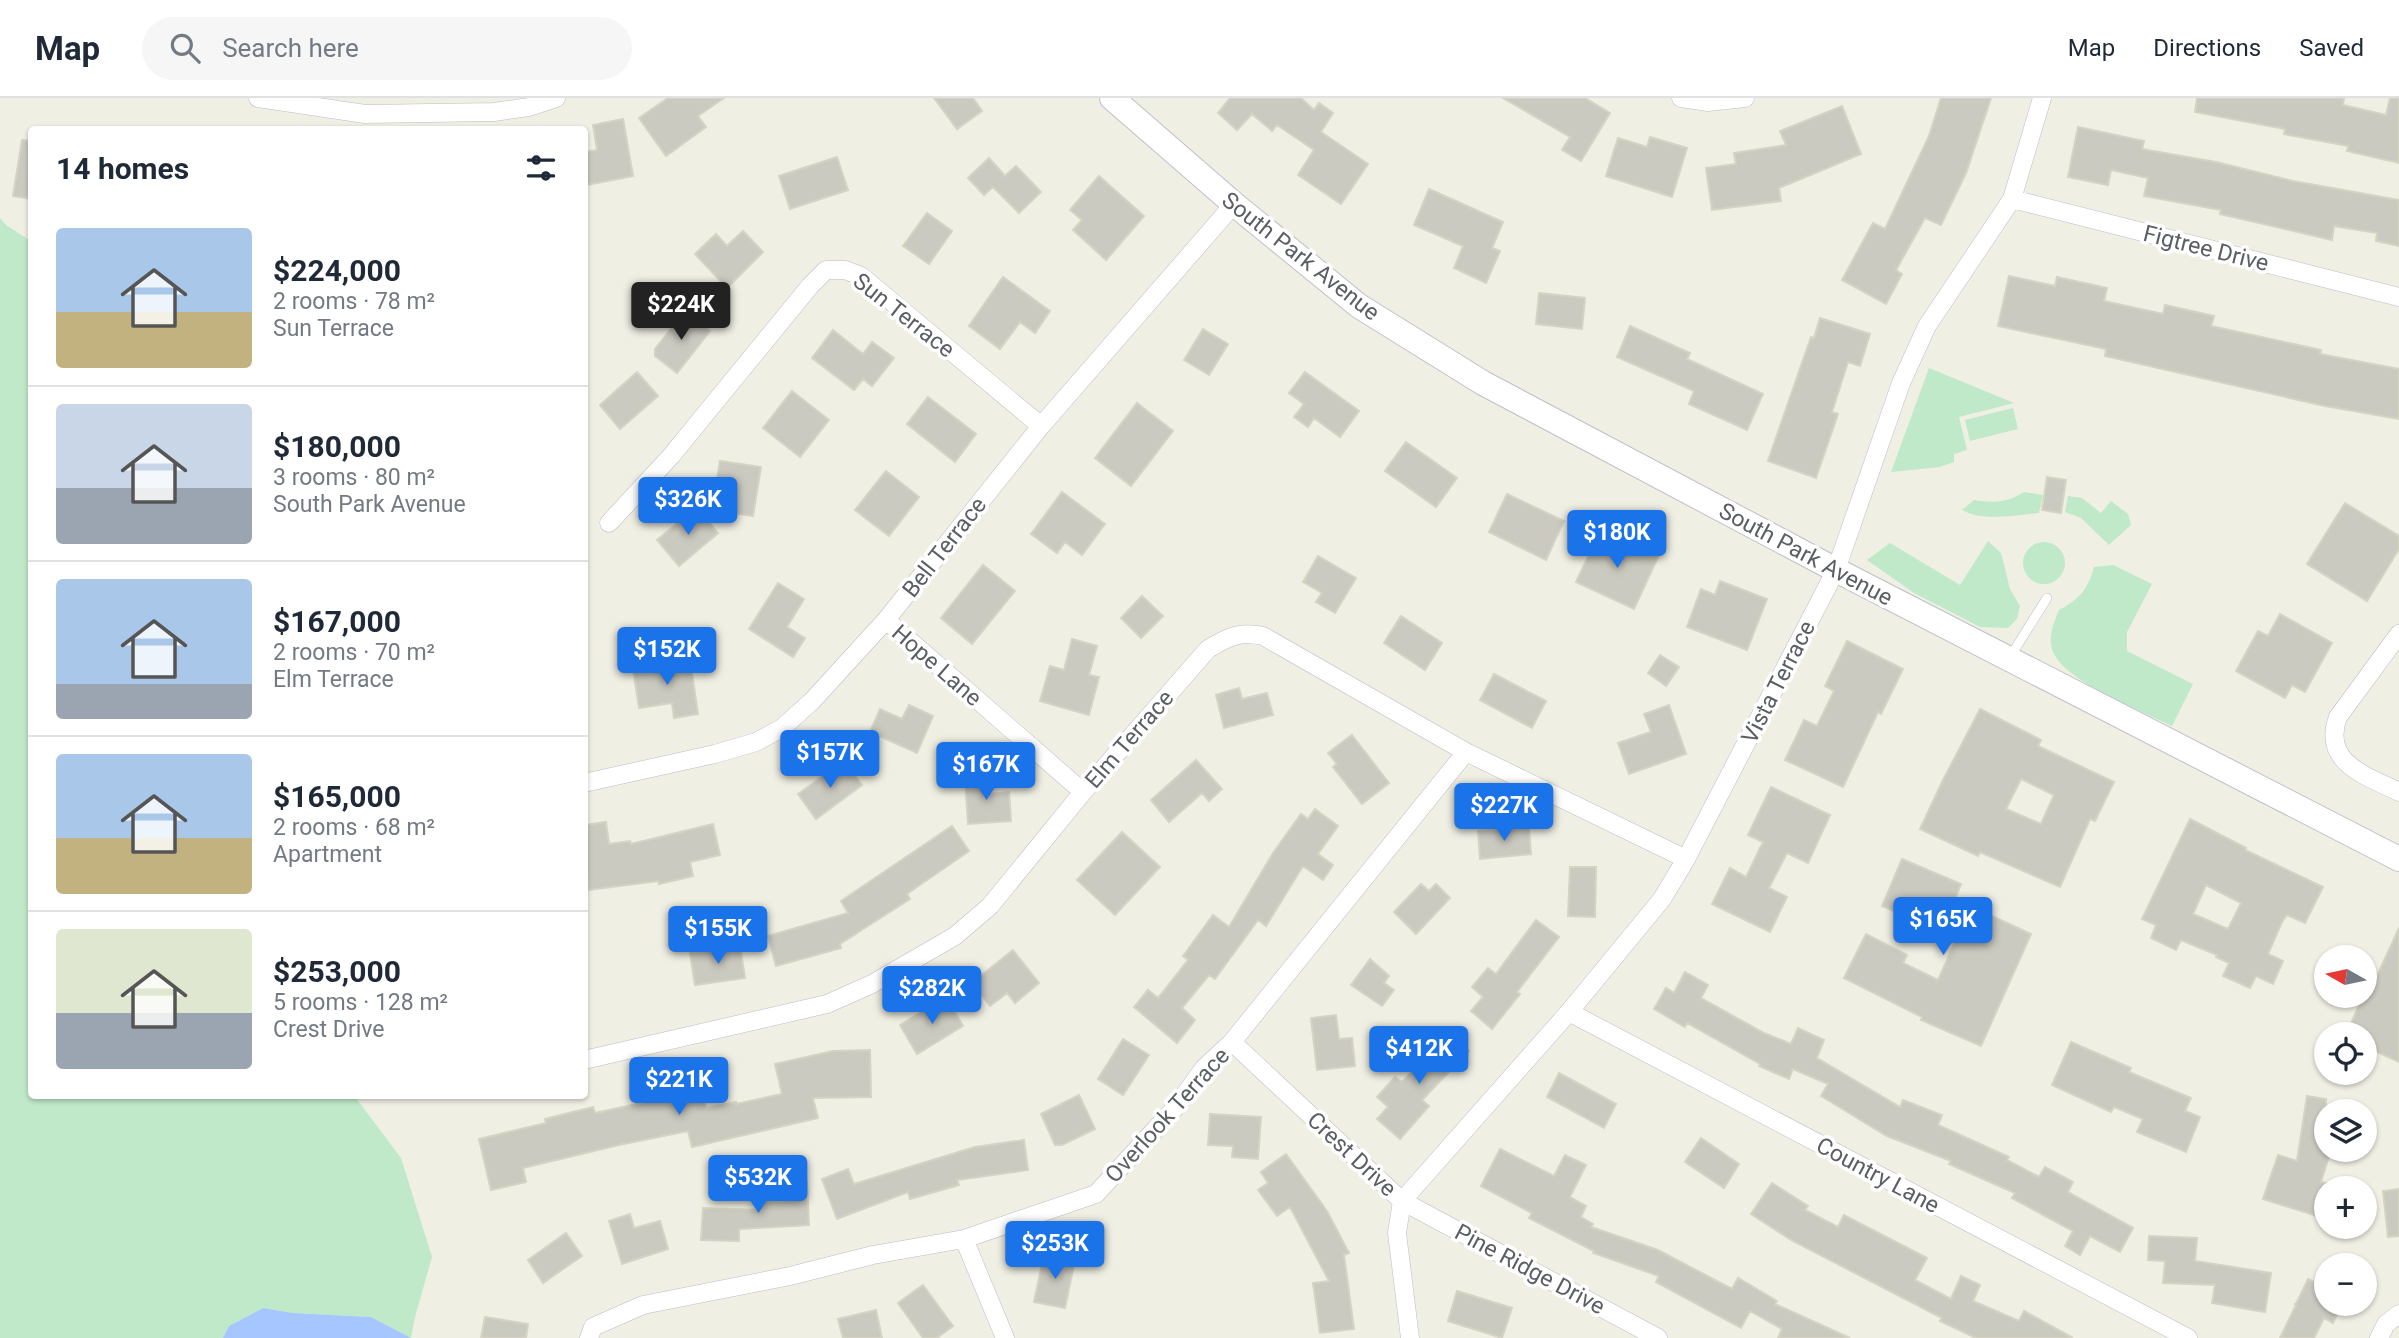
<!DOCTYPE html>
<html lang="en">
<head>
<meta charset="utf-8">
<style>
	:root { --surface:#fff; --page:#f6f6f7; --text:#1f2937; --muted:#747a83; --line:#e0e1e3; --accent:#1a73e8 }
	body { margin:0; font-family:Roboto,sans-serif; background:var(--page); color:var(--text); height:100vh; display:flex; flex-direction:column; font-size:26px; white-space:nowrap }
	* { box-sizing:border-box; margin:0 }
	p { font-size:23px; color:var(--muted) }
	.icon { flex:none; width:38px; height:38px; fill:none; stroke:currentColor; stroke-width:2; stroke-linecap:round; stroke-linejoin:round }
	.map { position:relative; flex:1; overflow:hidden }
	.drawer { position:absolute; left:28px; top:28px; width:560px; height:973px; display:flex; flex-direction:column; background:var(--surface); border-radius:7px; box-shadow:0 2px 5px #0004 }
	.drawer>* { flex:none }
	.needle { width:46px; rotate:279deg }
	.buttons { position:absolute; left:2314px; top:847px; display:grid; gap:14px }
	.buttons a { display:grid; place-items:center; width:63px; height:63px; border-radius:50%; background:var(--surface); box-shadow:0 2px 5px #0004; font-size:35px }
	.price { position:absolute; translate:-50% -60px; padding:0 16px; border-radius:7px; background:var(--accent); color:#fff; font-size:23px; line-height:46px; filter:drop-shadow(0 2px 4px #0008) }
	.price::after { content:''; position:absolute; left:50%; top:42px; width:21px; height:16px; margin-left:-10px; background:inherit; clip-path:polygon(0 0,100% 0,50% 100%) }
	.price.current { background:#222; color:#fff }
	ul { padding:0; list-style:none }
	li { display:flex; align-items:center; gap:21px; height:175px; padding:0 28px }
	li+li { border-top:2px solid var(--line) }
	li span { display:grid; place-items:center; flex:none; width:196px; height:140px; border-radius:7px; color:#555 }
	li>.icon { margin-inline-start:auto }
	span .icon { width:84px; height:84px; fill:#fffc; stroke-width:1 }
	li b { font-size:30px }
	h2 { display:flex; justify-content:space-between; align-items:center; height:84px; padding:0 28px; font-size:30px }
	header { display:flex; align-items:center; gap:42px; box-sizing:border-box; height:98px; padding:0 35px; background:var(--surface); border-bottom:2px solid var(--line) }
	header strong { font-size:33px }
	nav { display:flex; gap:38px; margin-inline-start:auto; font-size:24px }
	.search { width:490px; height:63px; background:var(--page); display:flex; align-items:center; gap:18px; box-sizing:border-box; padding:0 24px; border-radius:38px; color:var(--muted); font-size:26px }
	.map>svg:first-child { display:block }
	.green { fill:#bfe9c8 }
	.water { fill:#a5c6ff }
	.building { fill:#cbcac1; stroke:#d5d3c2; stroke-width:2; fill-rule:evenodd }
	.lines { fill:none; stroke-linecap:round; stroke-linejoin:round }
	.lane-casing { stroke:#bcbdc4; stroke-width:10 }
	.street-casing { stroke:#bcbdc4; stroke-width:19 }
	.secondary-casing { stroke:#bfc0c8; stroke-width:26 }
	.lane { stroke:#fff; stroke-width:9 }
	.street { stroke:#fff; stroke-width:18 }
	.secondary { stroke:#fff; stroke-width:24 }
	.labels { text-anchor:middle; stroke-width:7; stroke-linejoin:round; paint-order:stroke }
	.street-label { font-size:23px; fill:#5c5e66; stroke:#fff }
</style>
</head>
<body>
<header>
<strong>Map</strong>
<div class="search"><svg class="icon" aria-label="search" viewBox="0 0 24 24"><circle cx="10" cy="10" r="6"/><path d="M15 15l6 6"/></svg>Search here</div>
<nav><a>Map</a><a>Directions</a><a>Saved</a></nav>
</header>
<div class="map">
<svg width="2399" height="1240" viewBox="0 0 2399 1240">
	<rect width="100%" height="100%" fill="#f0efe4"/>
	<!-- green -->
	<path class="green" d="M0,120L6,127L32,144V998H342L356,1000L401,1060L432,1159L415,1219L411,1240L371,1219L293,1215L263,1210L229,1228L223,1240H0Z
		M1929,270L2014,305L1959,319L1967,352L1954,356V364L1940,369L1891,374Z
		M2013,310L2018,331L1970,343L1965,322Z
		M2024,394L2043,397L2039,415C2016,417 1983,424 1962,412L1974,402C1994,405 2007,405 2024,394Z
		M2068,398L2082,400L2101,415L2111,403L2128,416L2131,427L2109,447L2081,420L2065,414Z
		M1988,443L2001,455L2010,491L2020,508L2017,521L2008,530L1980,529L1914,495L1867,462L1890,445L1960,487Z
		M2023 465a21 21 0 1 1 42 0a21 21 0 1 1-42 0Z
		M2113,467L2152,486L2127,534V553L2193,586L2172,628C2142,613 2066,584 2053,554C2047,540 2054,524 2059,512C2080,501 2088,491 2094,469Z"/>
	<!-- water -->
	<path class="water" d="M263,1210L293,1215L371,1219L411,1240H223L229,1228Z"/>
	<!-- building -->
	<path class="building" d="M668,0H724L698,18L706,29L666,58L639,20Z
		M934,0H973L982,13L957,31Z
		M1230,0H1301L1314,12L1319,5L1333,15L1321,34L1368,66L1341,106L1298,77L1314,52L1277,27L1272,33L1252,16L1237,32L1218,15Z
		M1503,0H1585L1610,15L1581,63L1562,52L1570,39Z
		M1941,0H1991L1966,75L1941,127L1925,120L1896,172L1902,176L1886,206L1842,182L1873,125L1885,131L1929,38Z
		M2197,0H2344L2343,7L2386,17L2390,0H2399V65L2347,53L2348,48L2284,36L2285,31L2195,14Z
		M1842,8L1861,56L1779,90L1781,103L1712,112L1706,70L1736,66L1734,55L1786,47L1780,33Z
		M623,21L633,78L587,87L584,54L597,52L593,27Z
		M2078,29L2144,43L2142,51L2216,64L2293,83L2399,102V148L2376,143L2377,135L2334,128L2332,142L2220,116L2221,112L2144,98L2148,80L2111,72L2108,87L2068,79Z
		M1650,39L1687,50L1672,99L1606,78L1618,40L1647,49Z
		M22,42L32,43V101L13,98Z
		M837,59L848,92L790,111L779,78Z
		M989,60L1005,78L1016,68L1041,94L1019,115L993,89L984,97L968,80Z
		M1099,78L1144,118L1106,162L1073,132L1082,122L1070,112Z
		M1429,91L1503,124L1492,150L1500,153L1486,185L1454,170L1463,148L1414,127Z
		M927,115L952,133L929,166L903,148Z
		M743,133L763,154L727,190L695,156L716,136L727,148Z
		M2009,178L2055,188L2057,179L2107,190L2104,203L2163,216L2165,207L2214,218L2211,228L2321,252L2320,256L2399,271V321L2325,308L2105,258L2106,251L1998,228Z
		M1003,179L1050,213L1035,235L1020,224L1000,251L969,228Z
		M1539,195L1585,200L1582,231L1536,226Z
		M685,213L710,233L677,275L655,258V251Z
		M1820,220L1870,236L1860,268L1848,264L1832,314L1838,316L1816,380L1768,363L1811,239L1814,240Z
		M1630,228L1690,255L1687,261L1763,296L1747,332L1689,306L1694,293L1617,259Z
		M1203,231L1228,246L1209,277L1184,262Z
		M833,232L863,256L872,244L894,260L872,288L863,281L854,292L812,260Z
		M637,274L658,298L620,331L600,307Z
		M1305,274L1359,313L1340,339L1314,320L1308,329L1294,319L1304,306L1289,295Z
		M792,293L829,322L800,359L763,330Z
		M928,299L976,336L955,364L907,326Z
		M1137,305L1173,333L1131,388L1095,360Z
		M1406,344L1457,380L1436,409L1385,373Z
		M720,363L761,369L753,418L712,412Z
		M886,373L919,399L889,438L855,412Z
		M2047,379L2066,382L2061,415L2042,412Z
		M1062,394L1105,426L1082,457L1065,444L1057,455L1031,436Z
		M1507,396L1564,423L1546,462L1489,434Z
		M2345,405L2399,438V451L2367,503L2307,466Z
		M697,409L718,435L679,468L657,442Z
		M1600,433L1658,459L1634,511L1576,484Z
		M1318,458L1356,480L1335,515L1316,504L1322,495L1303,484Z
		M983,467L1015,493L972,546L941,520Z
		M1720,483L1767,501L1747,552L1687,529L1701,491L1715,497Z
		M778,485L804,501L787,529L805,540L793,559L749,531Z
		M1142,498L1163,518L1141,540L1121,520Z
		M2280,516L2332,545L2305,594L2292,587L2285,600L2236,573L2258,533L2268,538Z
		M1401,518L1442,545L1425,572L1384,545Z
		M1072,541L1097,548L1089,577L1099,579L1089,617L1040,603L1050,568L1064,572Z
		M1847,543L1903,571L1881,616L1878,614L1843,689L1785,662L1804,622L1817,628L1834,593L1825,588Z
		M1660,557L1679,569L1666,588L1648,575Z
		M690,562L698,616L674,620L672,605L639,610L633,571Z
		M1494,576L1546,603L1532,630L1480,602Z
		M1239,590L1242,601L1267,595L1273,617L1224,630L1216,597Z
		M909,607L933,618L917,655L870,634L880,611L902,621Z
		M1669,607L1686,656L1629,676L1618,645L1651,634L1644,616Z
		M1980,611L2041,642L2038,648L2114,684L2095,723L2090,721L2060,789L1980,754L1978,758L1920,731L1942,684ZM2021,681L2054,697L2041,726L2006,711Z
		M1352,637L1389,685L1362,706L1333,669L1337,666L1328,655Z
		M1196,662L1222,691L1209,703L1202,695L1169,724L1151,702Z
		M844,663L862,687L816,721L798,696Z
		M989,677L990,696L1009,694L1011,723L968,726L965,679Z
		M1771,689L1830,717L1808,765L1787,755L1769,790L1787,799L1770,834L1712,806L1730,770L1746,779L1763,744L1748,737Z
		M1315,711L1338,728L1318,756L1333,767L1323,782L1303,768L1266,828L1258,822L1215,881L1209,877L1182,910L1195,922L1177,945L1134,909L1148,892L1158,900L1188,862L1183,858L1213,817L1229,829L1273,755L1301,716L1308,721Z
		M2190,721L2246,750L2245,752L2323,789L2305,825L2287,817L2282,824L2268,856L2283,863L2273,886L2256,878L2250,890L2223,878L2229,865L2216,859L2217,857L2181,842L2176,852L2151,840L2156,827L2142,821ZM2206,787L2241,805L2228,831L2193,816Z
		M606,724L609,746L630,743L631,746L713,726L720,757L690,764L693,778L659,786L658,783L589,792L584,761V727Z
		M952,728L969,753L907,796L910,801L840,846L841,850L776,868L768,838L848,815L841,803Z
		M1529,729L1531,756L1480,761L1478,733Z
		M1122,734L1160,769L1115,817L1077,782Z
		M1902,761L1961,786L1955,801L2031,836L1981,948L1921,922L1922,919L1844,880L1866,836L1907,857L1903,865L1938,882L1957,840L1882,808Z
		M1570,769H1596L1595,819L1568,818Z
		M1421,786L1429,793L1436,786L1450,800L1416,836L1394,814Z
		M1536,822L1559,839L1517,894L1520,896L1492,931L1471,913L1483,899L1472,889L1488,870L1496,876Z
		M2399,830V964L2364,948V936L2349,930L2362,900L2366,902Z
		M740,848L745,880L695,887L690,855Z
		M1013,852L1039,885L1015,905L1007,895L990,908L972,885Z
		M1370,861L1389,878L1384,885L1394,892L1382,908L1351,887Z
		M1685,874L1708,887L1701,900L1764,935L1791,946L1798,930L1824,942L1817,960L1900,1009L1903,1002L1942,1017L1938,1027L2009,1059L2007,1062L2039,1079L2045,1069L2073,1084L2068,1094L2133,1130L2120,1154L2090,1138L2080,1157L2065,1148L2073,1133L2012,1100L2015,1095L1949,1066L1951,1063L1887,1038L1821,998L1828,986L1793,971L1789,981L1759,968L1760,966L1687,925L1685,929L1654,911L1666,890L1674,895Z
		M946,899L963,928L917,956L900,927Z
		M1336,917L1339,941L1352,940L1355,968L1317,972L1311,920Z
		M1446,937H1452L1469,953L1422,1002L1429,1008L1400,1041L1377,1021L1388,1009L1377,999L1395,979L1402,984Z
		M1123,941L1149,957L1123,997L1098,981Z
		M2071,944L2131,970L2129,974L2191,1000L2185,1013L2200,1019L2186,1054L2137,1034L2143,1021L2114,1009L2111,1014L2052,987Z
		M870,952L871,999L813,1000L818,1020L692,1049L688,1033L619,1047L523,1070L526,1084L491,1092L479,1041L546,1025L545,1021L593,1009L595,1015L702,992L706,1010L736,1004V1006L782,996L775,966L833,953Z
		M1559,975L1616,1006L1604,1030L1547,999Z
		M1079,997L1095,1031L1062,1047H1055L1041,1016Z
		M2307,998L2326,1001V1052H2331L2321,1084L2326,1085V1121L2263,1101L2278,1057L2297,1063Z
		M1210,1016L1261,1019L1258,1061L1232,1059L1233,1048L1208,1047Z
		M1701,1040L1739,1066L1724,1090L1685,1064Z
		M1024,1042L1028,1072L957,1082L959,1087L910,1101L908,1094L837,1121L822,1081L848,1071L854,1086L975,1049Z
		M1500,1051L1554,1078L1565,1057L1586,1067L1570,1099L1586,1108L1581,1119L1593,1126L1591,1129L1658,1152L1732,1191L1738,1180L1777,1203L1775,1206L1850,1240H1778L1782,1231L1750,1213L1741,1230L1656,1184L1659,1178L1593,1155L1594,1153L1529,1120L1532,1115L1481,1088Z
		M1286,1056L1327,1113L1349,1155L1344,1157L1354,1231L1320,1235L1313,1185L1329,1183L1290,1109L1277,1118L1258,1092L1268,1085L1261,1074Z
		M807,1084L809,1127L739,1131V1143L701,1142L703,1110L760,1112L759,1104L783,1103V1085Z
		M1772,1085L1808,1108L1805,1112L1838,1129L1844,1117L1927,1160L1915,1182L1951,1201L1961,1178L1980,1187L1973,1203L2019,1223L2024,1213L2073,1240H1976L1940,1223L1942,1220L1791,1142L1751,1116Z
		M2399,1091V1138L2388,1139L2383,1093Z
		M630,1116L634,1130L660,1123L668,1151L622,1166L609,1123Z
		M566,1135L582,1158L543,1185L528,1162Z
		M2149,1138L2197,1140L2195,1163L2271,1175L2265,1214L2212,1205L2215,1187L2163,1185L2165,1163L2148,1162Z
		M1044,1156L1075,1162L1065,1210L1034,1204Z
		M2308,1181L2326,1190V1206H2342L2333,1225L2324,1220L2314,1240H2280L2296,1207L2294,1206H2296Z
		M923,1187L953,1228L937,1240H923L898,1205Z
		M1457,1193L1512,1210L1502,1240L1448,1223Z
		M876,1212L882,1240H843L838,1221Z
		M485,1219L528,1226L526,1240H481Z"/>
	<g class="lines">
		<defs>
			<path id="lane" d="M2010,559L2047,500"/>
			<path id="street" d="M258,0L365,16L494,14L529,9L556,0
				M1681,0L1708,4L1745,0
				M2012,101L2399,199
				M609,425L671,358L810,188L826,172H845L861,178L1041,328
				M886,522L1083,694
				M2399,536L2338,619C2321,665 2367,678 2399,694
				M584,685L715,656L756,644L782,630L812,603L886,522L1041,328L1234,106
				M1569,914L2188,1240
				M1232,944L1402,1103L1397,1135L1410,1240
				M584,962L827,906L872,886L955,838L990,808L1083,694L1208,551C1228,539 1239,533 1263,538L1466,654L1686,761
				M964,1141L1005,1240
				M589,1240L593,1229L643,1207L790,1178L873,1157L964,1141L1096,1096L1175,1010L1204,970L1232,944L1466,654
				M1658,1240L1402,1103L1569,914L1662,801L1686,761L1836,472L1901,285L1927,228L2012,101L2042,0
				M2379,1240L2386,1226L2399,1216"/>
			<path id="secondary" d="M1112,0L1234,106L1359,208L1483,285L1836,472L2399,761"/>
		</defs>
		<!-- lane casing -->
		<use href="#lane" class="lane-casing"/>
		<!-- street casing -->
		<use href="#street" class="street-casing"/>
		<!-- secondary casing -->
		<use href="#secondary" class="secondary-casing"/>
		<!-- lane -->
		<use href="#lane" class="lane"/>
		<!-- street -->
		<use href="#street" class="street"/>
		<!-- secondary -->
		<use href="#secondary" class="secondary"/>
	</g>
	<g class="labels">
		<!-- street labels -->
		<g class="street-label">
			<text transform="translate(2206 150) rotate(14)" y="8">Figtree Drive</text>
			<text transform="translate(1301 158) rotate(38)" y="8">South Park Avenue</text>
			<text transform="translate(904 217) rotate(38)" y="8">Sun Terrace</text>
			<text transform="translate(944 449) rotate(-52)" y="8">Bell Terrace</text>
			<text transform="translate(1806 456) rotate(28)" y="8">South Park Avenue</text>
			<text transform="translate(937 567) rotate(41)" y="8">Hope Lane</text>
			<text transform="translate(1778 584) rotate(-63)" y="8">Vista Terrace</text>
			<text transform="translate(1129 641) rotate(-49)" y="8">Elm Terrace</text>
			<text transform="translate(1167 1017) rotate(-48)" y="8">Overlook Terrace</text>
			<text transform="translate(1352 1056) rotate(43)" y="8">Crest Drive</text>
			<text transform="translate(1878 1077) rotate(28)" y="8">Country Lane</text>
			<text transform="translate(1530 1171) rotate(28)" y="8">Pine Ridge Drive</text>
		</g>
	</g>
</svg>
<div class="buttons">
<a><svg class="needle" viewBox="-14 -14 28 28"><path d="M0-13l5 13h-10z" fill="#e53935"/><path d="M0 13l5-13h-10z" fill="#747a83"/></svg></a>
<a><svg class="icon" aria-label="locate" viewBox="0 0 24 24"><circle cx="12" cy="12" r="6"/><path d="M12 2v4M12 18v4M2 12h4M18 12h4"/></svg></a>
<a><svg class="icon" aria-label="layers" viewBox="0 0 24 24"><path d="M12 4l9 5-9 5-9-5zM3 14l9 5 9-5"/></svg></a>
<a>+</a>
<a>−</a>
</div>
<b class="price current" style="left:681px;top:244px">$224K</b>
<b class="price" style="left:688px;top:439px">$326K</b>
<b class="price" style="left:1617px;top:472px">$180K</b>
<b class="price" style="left:667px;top:589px">$152K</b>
<b class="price" style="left:830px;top:692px">$157K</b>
<b class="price" style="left:986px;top:704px">$167K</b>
<b class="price" style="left:1504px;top:745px">$227K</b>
<b class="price" style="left:1943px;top:859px">$165K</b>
<b class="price" style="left:718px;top:868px">$155K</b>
<b class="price" style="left:932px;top:928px">$282K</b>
<b class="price" style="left:1419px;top:988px">$412K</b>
<b class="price" style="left:679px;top:1019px">$221K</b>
<b class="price" style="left:758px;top:1117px">$532K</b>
<b class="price" style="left:1055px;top:1183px">$253K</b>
<section class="drawer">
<h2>14 homes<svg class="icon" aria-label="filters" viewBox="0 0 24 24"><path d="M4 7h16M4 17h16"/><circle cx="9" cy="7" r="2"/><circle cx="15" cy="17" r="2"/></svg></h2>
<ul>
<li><span style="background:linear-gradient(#a9c7e8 60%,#c2b280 0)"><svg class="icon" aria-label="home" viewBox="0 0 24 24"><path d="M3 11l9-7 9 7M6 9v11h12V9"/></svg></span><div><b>$224,000</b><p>2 rooms · 78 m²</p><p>Sun Terrace</p></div></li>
<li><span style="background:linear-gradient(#c9d6e8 60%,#9aa5b1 0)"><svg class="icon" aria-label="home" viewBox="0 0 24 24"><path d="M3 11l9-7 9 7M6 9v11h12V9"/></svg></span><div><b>$180,000</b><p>3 rooms · 80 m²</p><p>South Park Avenue</p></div></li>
<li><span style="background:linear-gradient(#a9c7e8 75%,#9aa5b1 0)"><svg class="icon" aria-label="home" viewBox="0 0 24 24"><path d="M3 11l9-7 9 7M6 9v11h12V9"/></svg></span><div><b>$167,000</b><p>2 rooms · 70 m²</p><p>Elm Terrace</p></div></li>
<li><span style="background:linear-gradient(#a9c7e8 60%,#c2b280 0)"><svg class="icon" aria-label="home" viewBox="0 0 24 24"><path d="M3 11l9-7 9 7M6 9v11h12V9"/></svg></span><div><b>$165,000</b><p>2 rooms · 68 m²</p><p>Apartment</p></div></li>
<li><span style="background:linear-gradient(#dfe7d0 60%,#9aa5b1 0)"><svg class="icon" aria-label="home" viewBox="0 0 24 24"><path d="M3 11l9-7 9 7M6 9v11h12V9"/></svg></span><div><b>$253,000</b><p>5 rooms · 128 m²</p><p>Crest Drive</p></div></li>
</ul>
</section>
</div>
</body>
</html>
